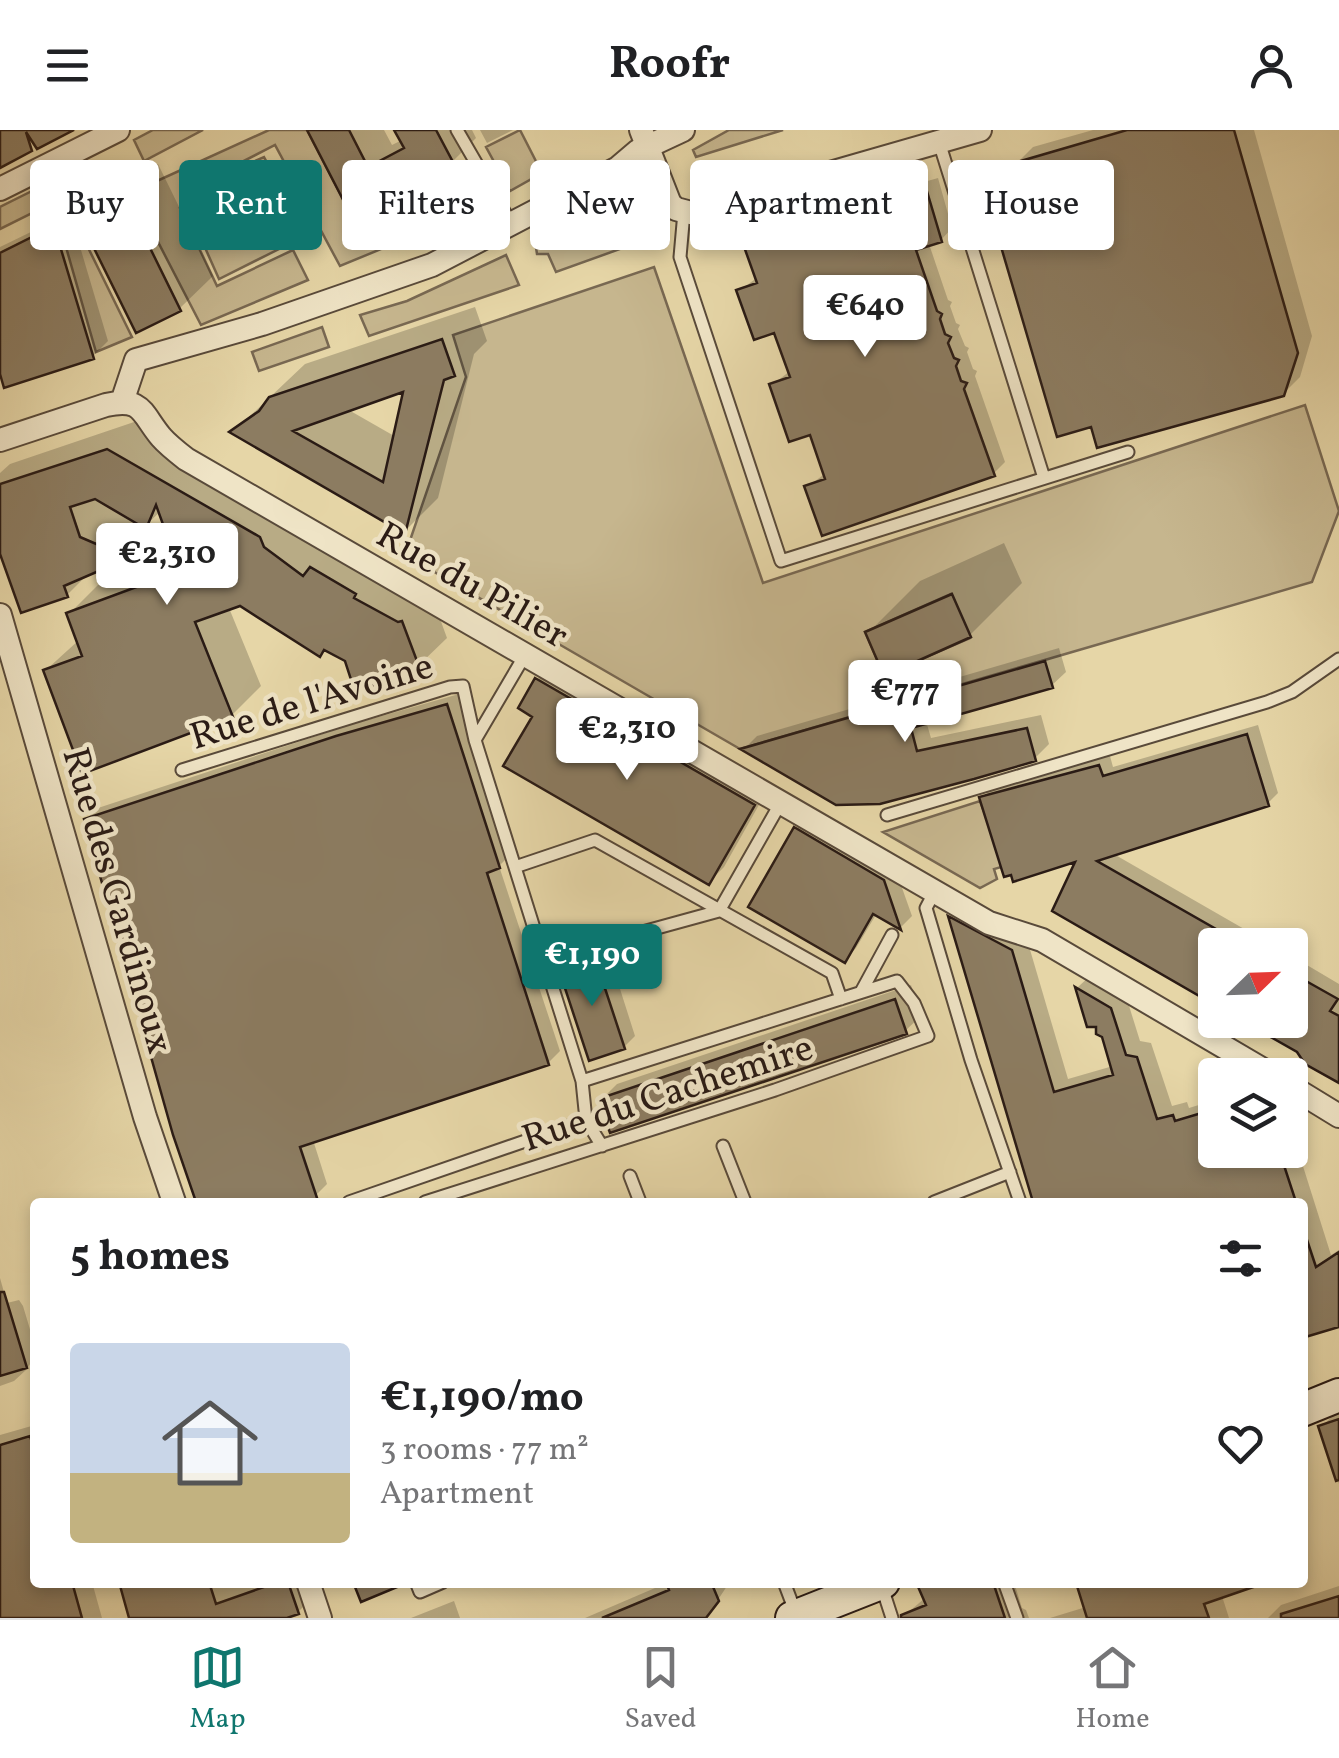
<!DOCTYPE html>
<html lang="en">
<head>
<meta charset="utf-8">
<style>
	:root { --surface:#fff; --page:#f6f6f6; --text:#202124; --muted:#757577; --line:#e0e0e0; --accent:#0f766e }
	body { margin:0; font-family:Vollkorn,serif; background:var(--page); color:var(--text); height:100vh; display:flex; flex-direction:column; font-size:38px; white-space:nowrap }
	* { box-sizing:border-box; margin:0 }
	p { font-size:32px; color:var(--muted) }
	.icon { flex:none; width:55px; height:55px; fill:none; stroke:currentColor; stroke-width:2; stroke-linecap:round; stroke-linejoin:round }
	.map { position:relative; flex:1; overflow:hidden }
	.sheet { position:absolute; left:30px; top:1068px; width:1278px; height:390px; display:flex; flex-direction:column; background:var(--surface); border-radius:10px; box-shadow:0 5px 15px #0003 }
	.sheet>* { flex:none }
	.guide { position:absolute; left:30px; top:30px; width:1280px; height:90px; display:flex; gap:20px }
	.needle { width:65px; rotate:67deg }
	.fabs { position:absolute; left:1198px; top:798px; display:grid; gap:20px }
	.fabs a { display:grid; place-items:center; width:110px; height:110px; border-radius:10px; background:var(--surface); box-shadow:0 5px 15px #0003; font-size:50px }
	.price { position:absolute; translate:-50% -85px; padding:0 22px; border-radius:10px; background:#fff; color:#222; font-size:32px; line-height:65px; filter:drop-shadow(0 2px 5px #0008) }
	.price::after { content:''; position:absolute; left:50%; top:60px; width:30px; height:22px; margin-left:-15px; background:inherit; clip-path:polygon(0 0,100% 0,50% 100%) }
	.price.on { background:var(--accent); color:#fff }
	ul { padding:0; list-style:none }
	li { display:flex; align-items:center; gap:30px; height:250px; padding:0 40px }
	li span { display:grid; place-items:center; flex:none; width:280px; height:200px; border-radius:10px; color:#555 }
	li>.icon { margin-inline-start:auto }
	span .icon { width:120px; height:120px; fill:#fffc; stroke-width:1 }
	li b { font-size:42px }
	h2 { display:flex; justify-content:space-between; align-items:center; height:120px; padding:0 40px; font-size:42px }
	.pill { padding:0 35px; border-radius:10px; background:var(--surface); box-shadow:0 5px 15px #0003; font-size:35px; line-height:90px }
	.pill.on { background:var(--accent); color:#fff }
	header { display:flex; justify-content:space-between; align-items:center; height:130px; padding:0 40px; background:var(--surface); font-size:45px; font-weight:700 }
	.dock { display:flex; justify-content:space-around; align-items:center; height:140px; border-top:2px solid var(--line); background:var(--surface); font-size:28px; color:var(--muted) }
	.dock a { display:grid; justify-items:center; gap:5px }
	.dock .on { color:var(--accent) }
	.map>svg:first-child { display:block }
	.green { fill:#c6b68e; stroke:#786852; stroke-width:2.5; fill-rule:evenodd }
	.shadow { fill:#0003; fill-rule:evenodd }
	.building { fill:#8c7c61; stroke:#2a1b15; stroke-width:2.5; fill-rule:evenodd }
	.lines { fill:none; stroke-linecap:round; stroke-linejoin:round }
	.lane-casing { stroke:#594a3a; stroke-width:15 }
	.street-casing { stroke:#594a3a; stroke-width:26 }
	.secondary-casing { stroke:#2a1b15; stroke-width:36 }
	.lane { stroke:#efe4c6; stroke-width:11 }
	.street { stroke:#efe4c6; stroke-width:22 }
	.secondary { stroke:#efe4c6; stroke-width:32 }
	.labels { text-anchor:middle; stroke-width:9; stroke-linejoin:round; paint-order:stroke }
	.street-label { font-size:38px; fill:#2a1b15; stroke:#efe4c6 }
</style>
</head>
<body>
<header><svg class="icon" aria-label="menu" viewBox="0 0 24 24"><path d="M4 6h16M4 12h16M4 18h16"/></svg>Roofr<svg class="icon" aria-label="person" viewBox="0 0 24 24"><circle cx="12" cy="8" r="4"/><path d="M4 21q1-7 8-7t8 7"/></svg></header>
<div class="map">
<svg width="1339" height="1488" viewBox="0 0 1339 1488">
	<rect width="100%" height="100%" fill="#e6d6a7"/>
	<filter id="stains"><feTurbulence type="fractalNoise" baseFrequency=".002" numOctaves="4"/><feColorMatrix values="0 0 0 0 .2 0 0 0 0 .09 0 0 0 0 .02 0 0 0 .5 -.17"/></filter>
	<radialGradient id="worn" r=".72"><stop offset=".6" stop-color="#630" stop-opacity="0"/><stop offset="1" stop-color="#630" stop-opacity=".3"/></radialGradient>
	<!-- green -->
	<path class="green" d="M153,0H203L144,31L134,10Z
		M269,0H307L352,86L384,70L383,65L454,34L480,78L340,136L275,15L234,36L235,40L264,27L307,105L219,149L186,75L180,78L217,156L293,120L308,150L201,195L141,79L131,83L124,66Z
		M520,0L542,43L510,61L486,17Z
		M729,0H783L696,27L693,20Z
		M36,59L48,75L0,99V77Z
		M597,71L604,82L628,73L642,111L556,142L548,124H537L534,104Z
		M74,89L132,207L96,222L60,96Z
		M506,125L519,155L369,206L360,185L407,171Z
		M654,137L763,453L1305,275L1339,381L1312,452L740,619L405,425L466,247L453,205ZM951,464L970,508L884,545L865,502Z
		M322,197L329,217L259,241L252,222Z
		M980,671L1005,736L994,739L997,749L980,758L883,702Z"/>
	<!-- shadow -->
	<path class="shadow" d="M309,0H384L392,15L402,10L397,0H472L476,8L452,32L394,57L384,67Z
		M480,0H513L487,13Z
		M1093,0H1254L1312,206L1300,247L1283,264L1092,294L990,70L1006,54L1022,49L1017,33L1033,17Z
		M158,34L213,146L179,179L82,88L116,55Z
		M938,48L952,98L941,110L929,114L948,170L952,172L950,176L956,193L960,195L958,199L965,216L969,218L967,222L973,239L977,241L975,246L1005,332L993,344L807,357L826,343L811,302L772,255L790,241L776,200L739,161L758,147L745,112L757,100Z
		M70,83L108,211L92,227L0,235V117Z
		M475,177L487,211L474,224L438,368L405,401L233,302L305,234ZM407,259L396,307L347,279Z
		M137,291L431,464L447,508L418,536L347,530L241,473L229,478L261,556L232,585L46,540L79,510L69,484L98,455L193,419L187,401L161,381L146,395L155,399L127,426L90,442L67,465L0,416V343L10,334Z
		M1004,413L1022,453L970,505L868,503L920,451Z
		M1059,518L1066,542L1051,556L926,591L931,608L1041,585L1049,614L1034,629L744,619L757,606Z
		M552,535L768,659L724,737L709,752L535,586L537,550Z
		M459,564L511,724L499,736L560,921L548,933L313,1010L327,1054L315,1066L294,1072H199L175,1004L86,689L98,678L350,595Z
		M1258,595L1278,663L1267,674L1112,723L1272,815H1215V872L1080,728L982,668L993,657L1110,626L1113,637Z
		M807,687L895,738L912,786L901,797L877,783L856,818L845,830L796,699Z
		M964,773L1026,806L1068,949L1113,936L1098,895H1089L1078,857L1092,844L1125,863L1140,911L1151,913L1172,976L1187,972L1189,978L1215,970V1020H1290V995L1331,1125L1339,1120V1194L1302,1205V1072H1036L950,787Z
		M607,818L635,906L624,917L562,840L574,829Z
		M1290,825L1339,854V929L1299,920L1246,890H1290Z
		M911,855L921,886L905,901L601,970L617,954Z
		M0,1148L7,1173L19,1170L23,1176L35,1216V1227L26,1240L14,1251L0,1256Z
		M1339,1280V1354L1321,1297Z
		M35,1295V1452H92L102,1488H0V1305Z
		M123,1452H244L245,1458L260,1452H304L310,1470L298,1482L279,1488H134Z
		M669,1452L729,1453L706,1488H585Z
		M924,1452H1014L1022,1478L1026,1480L1029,1488H906L905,1485L925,1468Z
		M1084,1452H1253L1222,1466L1229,1488H1050L1086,1477L1080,1457Z
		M1339,1456V1488H1268L1281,1475Z
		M454,1471L460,1488H411Z"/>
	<!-- building -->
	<path class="building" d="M0,0H74L37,19L26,2L32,21L0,38Z
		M307,0H349L368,37L404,18L394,0H436L454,34L383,66L385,69L352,87Z
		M1127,0H1234L1298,223L1284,266L1097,318L1091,297L1057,307L987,69L1022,59L1014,33Z
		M926,58L942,112L916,120L937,181L942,184L940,189L945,204L951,207L948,213L954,228L959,230L956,236L961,251L967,253L964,259L995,346L822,406L804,356L825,349L810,305L789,312L769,254L790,247L774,203L754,210L736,160L757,153L742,111Z
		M124,65L181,181L136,203L79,88Z
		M54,96L94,229L4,258L0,244V123Z
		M442,209L455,246L444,250L405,404L229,302L259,281L269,267ZM403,262L383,352L293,301Z
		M107,319L260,407L264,417L303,446L310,437L356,464L354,468L398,492L402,491L420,539L355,562L345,531L324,520L320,527L240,476L195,492L233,587L82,644L43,540L82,526L66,483L196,435L185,404L169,411L156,375L146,399L95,369L70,377L80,407L129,428L64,456L68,467L21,483L0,424V354Z
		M952,464L971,507L884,546L865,502Z
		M1045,531L1053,558L911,598L917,621L1027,598L1036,631L974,649L880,674L836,675L740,619Z
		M535,548L755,675L709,755L503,636L532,587L518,578Z
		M447,574L500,738L487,743L549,935L300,1017L317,1068L302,1072H196L173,1005L84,689L336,606Z
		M1247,604L1269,676L1097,731L1244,815H1215V875L1052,781L1075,732L1013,752L1011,745L1004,747L979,667L1099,635L1103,646Z
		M794,697L884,750L901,800L873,784L845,833L748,777Z
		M948,786L1012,820L1054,962L1113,945L1102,907L1096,904V897H1087L1075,857L1111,878L1126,925L1137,927L1157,989L1173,985L1175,991L1215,979V1020H1279L1296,1072H1033Z
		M595,828L625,919L589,931L559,840Z
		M1290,842L1338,869L1330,881L1339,886V953L1305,934L1297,922L1241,890H1290Z
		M895,869L907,904L610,1003L598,969Z
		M1306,1107L1316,1137L1339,1122V1197L1302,1208V1108Z
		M0,1162H4L27,1238L0,1246Z
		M1339,1289V1350L1336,1351L1318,1296Z
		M30,1306L35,1322V1452H72L82,1488H0V1315Z
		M119,1452H209L216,1474L278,1452H288L299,1484L287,1488H129Z
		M353,1452H407V1453L361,1472Z
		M666,1452H711L719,1471L706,1488H602L669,1460Z
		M916,1452H993L1005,1488H901V1485L926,1475Z
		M1089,1452H1259V1455L1204,1474L1209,1488H1087L1077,1456Z
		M1339,1466V1488H1281V1484Z"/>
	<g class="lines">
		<defs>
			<path id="lane" d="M457,0L512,95
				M939,12L1044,348
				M684,82L680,127L781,431L1128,322
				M525,525L475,610L582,951L586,990L602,1016
				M182,640L450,557L463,556L475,610
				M887,685L1267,572L1292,562L1339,529
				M515,737L595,710L832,843L841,869
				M935,761L926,778L971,930L1020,1072
				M544,829L719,781L780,674
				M861,862L892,805
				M723,1016L745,1072
				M630,1046L640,1072
				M349,1072L586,990
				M425,1072L775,960L928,906L914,873L897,851L582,951
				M934,1072L1010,1042
				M416,1452L420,1462L443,1452
				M784,1452L795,1481
				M1004,1452L1017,1488
				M881,1454L892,1488"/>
			<path id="street" d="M641,0L670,74L676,79L691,83L980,0
				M0,59L118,0
				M122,272L136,230L262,194L432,135L618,38L638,21L683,0
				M0,310L106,275C143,267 141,283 161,307C168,315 177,322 186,329L989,793L1042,810L1272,945
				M0,485L145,987L174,1072
				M1290,956L1339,986
				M308,1452L320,1488"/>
			<path id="secondary" d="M1302,1280L1339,1265
				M792,1488L883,1452"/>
		</defs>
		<!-- lane casing -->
		<use href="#lane" class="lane-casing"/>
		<!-- street casing -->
		<use href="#street" class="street-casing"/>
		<!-- secondary casing -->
		<use href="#secondary" class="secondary-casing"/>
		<!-- lane -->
		<use href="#lane" class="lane"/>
		<!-- street -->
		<use href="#street" class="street"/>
		<!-- secondary -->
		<use href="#secondary" class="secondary"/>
	</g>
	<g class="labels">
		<!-- street labels -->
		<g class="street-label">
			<text transform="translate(473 454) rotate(30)" y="13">Rue du Pilier</text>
			<text transform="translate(311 570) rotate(-17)" y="13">Rue de l'Avoine</text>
			<text transform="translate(119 770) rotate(74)" y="13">Rue des Gardinoux</text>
			<text transform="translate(667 962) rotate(-18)" y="13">Rue du Cachemire</text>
		</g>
	</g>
	<rect width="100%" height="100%" filter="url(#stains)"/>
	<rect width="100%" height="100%" fill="url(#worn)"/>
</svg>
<div class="fabs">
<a><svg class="needle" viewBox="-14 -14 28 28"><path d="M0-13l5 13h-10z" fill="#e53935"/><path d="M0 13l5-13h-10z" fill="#757577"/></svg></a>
<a><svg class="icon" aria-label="layers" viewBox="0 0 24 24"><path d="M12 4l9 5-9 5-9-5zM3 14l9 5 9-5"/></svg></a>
</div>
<b class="price" style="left:865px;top:230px">€640</b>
<b class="price" style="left:167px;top:478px">€2,310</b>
<b class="price" style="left:905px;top:615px">€777</b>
<b class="price" style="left:627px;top:653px">€2,310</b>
<b class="price on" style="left:592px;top:879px">€1,190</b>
<div class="guide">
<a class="pill">Buy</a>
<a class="pill on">Rent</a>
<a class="pill">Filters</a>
<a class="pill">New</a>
<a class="pill">Apartment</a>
<a class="pill">House</a>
</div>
<section class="sheet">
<h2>5 homes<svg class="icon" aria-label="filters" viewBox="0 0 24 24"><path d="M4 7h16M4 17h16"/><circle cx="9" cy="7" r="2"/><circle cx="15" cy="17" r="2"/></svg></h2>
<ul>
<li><span style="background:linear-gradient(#c9d6e8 65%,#c2b280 0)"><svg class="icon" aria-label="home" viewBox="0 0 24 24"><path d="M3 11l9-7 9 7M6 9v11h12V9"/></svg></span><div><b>€1,190/mo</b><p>3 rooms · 77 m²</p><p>Apartment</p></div><svg class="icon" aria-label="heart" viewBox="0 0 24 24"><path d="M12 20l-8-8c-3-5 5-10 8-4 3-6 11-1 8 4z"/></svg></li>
</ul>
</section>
</div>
<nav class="dock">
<a class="on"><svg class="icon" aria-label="map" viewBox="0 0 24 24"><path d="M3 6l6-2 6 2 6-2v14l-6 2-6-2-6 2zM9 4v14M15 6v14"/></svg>Map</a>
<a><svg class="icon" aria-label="saved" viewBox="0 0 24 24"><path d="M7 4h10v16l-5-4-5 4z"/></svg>Saved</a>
<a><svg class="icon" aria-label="home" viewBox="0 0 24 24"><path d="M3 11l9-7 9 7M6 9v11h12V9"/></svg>Home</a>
</nav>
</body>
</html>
